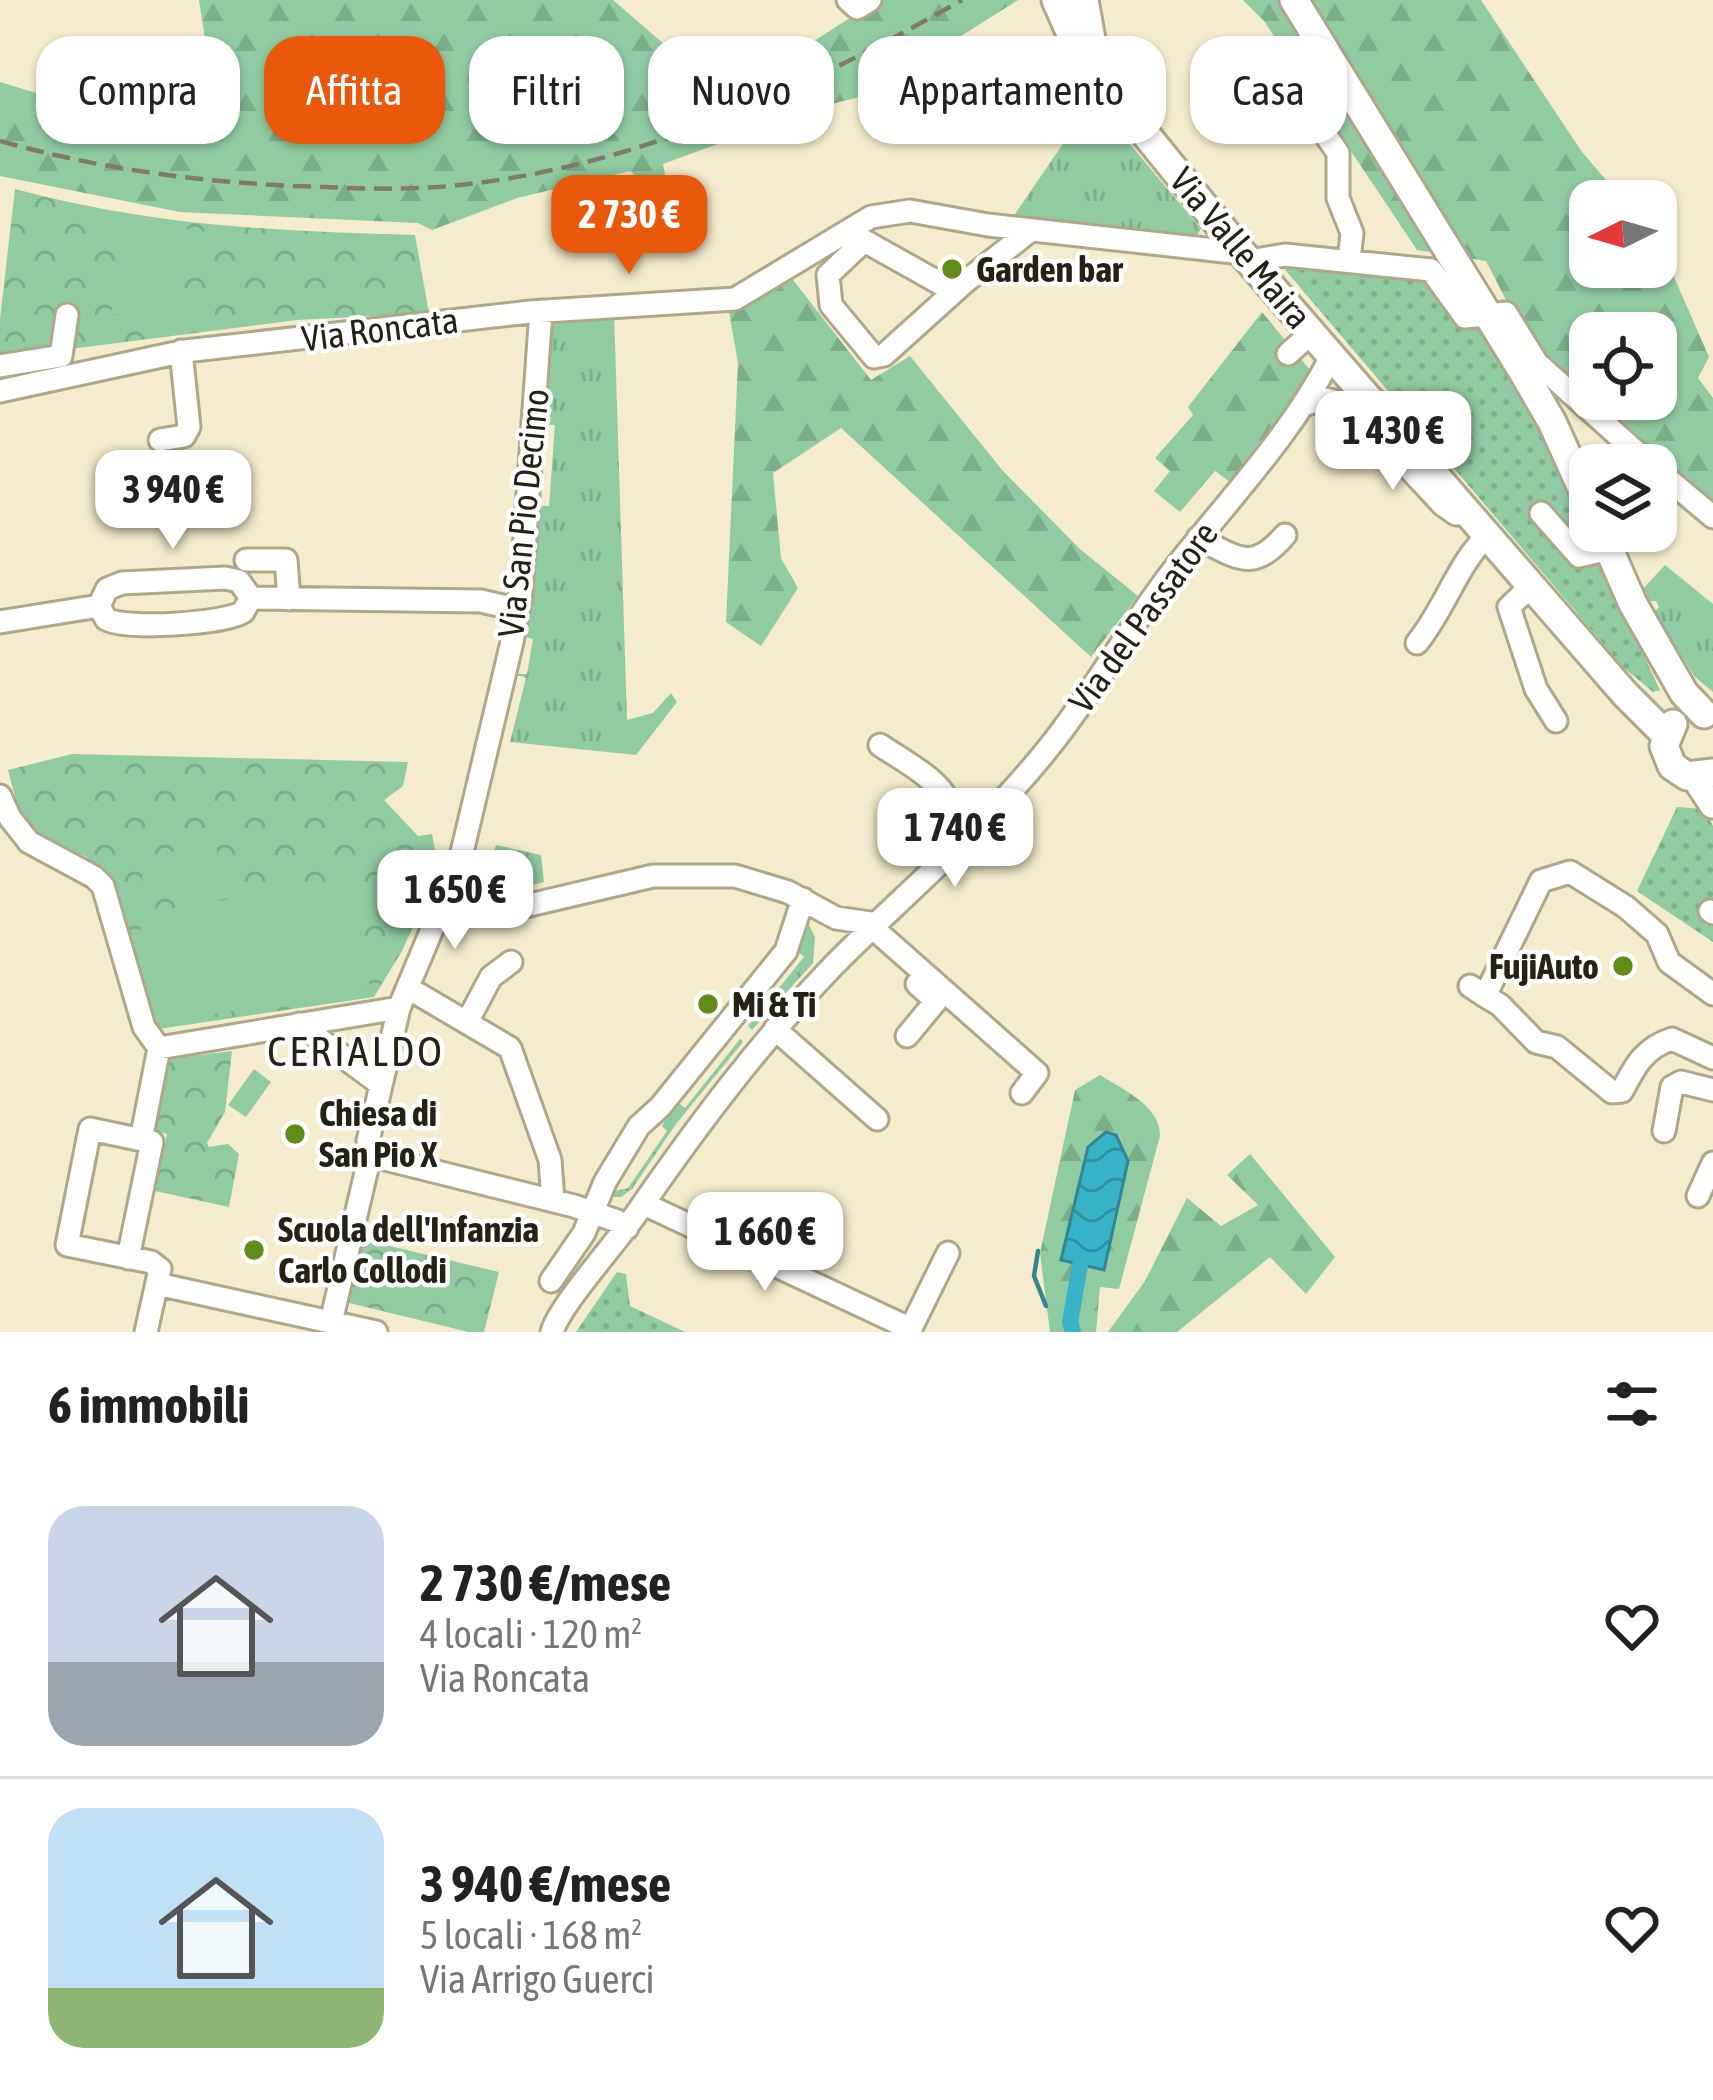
<!DOCTYPE html>
<html lang="it">
<head>
<meta charset="utf-8">
<style>
	:root { --surface:#fff; --page:#f6f6f6; --text:#222; --muted:#767676; --line:#e0e0e0; --accent:#ea580c }
	body { margin:0; font-family:"Asap Condensed",sans-serif; background:var(--page); color:var(--text); height:100vh; display:flex; flex-direction:column; font-size:45px; white-space:nowrap }
	* { box-sizing:border-box; margin:0 }
	p { font-size:39px; color:var(--muted) }
	.icon { flex:none; width:66px; height:66px; fill:none; stroke:currentColor; stroke-width:2; stroke-linecap:round; stroke-linejoin:round }
	.map { position:relative; height:1332px; overflow:hidden }
	.drawer { display:flex; flex-direction:column; background:var(--surface); flex:1 }
	.drawer>* { flex:none }
	.top-card { position:absolute; left:36px; top:36px; width:1641px; height:108px; display:flex; gap:24px }
	.needle { width:78px; rotate:265deg }
	.buttons { position:absolute; left:1569px; top:180px; display:grid; gap:24px }
	.buttons a { display:grid; place-items:center; width:108px; height:108px; border-radius:24px; background:var(--surface); box-shadow:0 3px 9px #0004; font-size:60px }
	.price { position:absolute; translate:-50% -102px; padding:0 27px; border-radius:24px; background:#fff; color:#222; font-size:39px; line-height:78px; filter:drop-shadow(0 3px 6px #0008) }
	.price::after { content:''; position:absolute; left:50%; top:72px; width:36px; height:27px; margin-left:-18px; background:inherit; clip-path:polygon(0 0,100% 0,50% 100%) }
	.price.selected { background:var(--accent); color:#fff }
	ul { padding:0; list-style:none }
	li { display:flex; align-items:center; gap:36px; height:300px; padding:0 48px }
	li+li { border-top:3px solid var(--line) }
	li span { display:grid; place-items:center; flex:none; width:336px; height:240px; border-radius:36px; color:#555 }
	li>.icon { margin-inline-start:auto }
	span .icon { width:144px; height:144px; fill:#fffc; stroke-width:1 }
	li b { font-size:51px }
	h2 { display:flex; justify-content:space-between; align-items:center; height:144px; padding:0 48px; font-size:51px }
	.chip { padding:0 42px; border-radius:36px; background:var(--surface); box-shadow:0 3px 9px #0004; font-size:42px; line-height:108px }
	.chip.selected { background:var(--accent); color:#fff }
	.map>svg:first-child { display:block }
	.grass { fill:url(#grass-tufts) }
	.forest { fill:url(#forest-firs); fill-rule:evenodd }
	.park { fill:url(#park-crowns) }
	.garden { fill:url(#garden-dots) }
	.pitch { fill:#90cba1 }
	.water { fill:url(#water-waves); stroke:#328692; stroke-width:3 }
	.lines { fill:none; stroke-linecap:round; stroke-linejoin:round }
	.stream { stroke:#328692; stroke-width:4.5 }
	.canal { stroke:#38b2c7; stroke-width:16 }
	.minor-casing { stroke:#aea789; stroke-width:27 }
	.major-casing { stroke:#aea789; stroke-width:33 }
	.minor { stroke:#fff; stroke-width:21 }
	.major { stroke:#fff; stroke-width:27 }
	.rail { stroke:#807b66; stroke-width:4.5; stroke-dasharray:18 9; stroke-linecap:butt }
	.poi-dot { fill:#628b18; stroke:#fff; stroke-width:4.5 }
	.labels { text-anchor:middle; stroke-width:9; stroke-linejoin:round; paint-order:stroke }
	.street-label { font-size:36px; fill:#242115; stroke:#fff }
	.poi-label { font-size:36px; font-weight:bold; fill:#242115; stroke:#fff; text-anchor:start }
	.quarter-label { font-size:42px; letter-spacing:3px; fill:#242115; stroke:#fff }
</style>
</head>
<body>
<div class="map">
<svg width="1713" height="1332" viewBox="0 0 1713 1332">
	<defs>
		<pattern id="grass-tufts" width="24" height="20" patternUnits="userSpaceOnUse" patternTransform="scale(3)"><rect width="24" height="20" fill="#90cba1"/><path d="M3 7l-1-3M5 7V3M7 7l1-3M15 17l-1-3M17 17v-4M19 17l1-3" fill="none" stroke="#7cae8a"/></pattern>
		<pattern id="forest-firs" width="22" height="20" patternUnits="userSpaceOnUse" patternTransform="scale(3)"><rect width="22" height="20" fill="#90cba1"/><path d="M5 1l3.5 6h-7zM16 11l3.5 6h-7z" fill="#7cae8a"/></pattern>
		<pattern id="park-crowns" width="20" height="18" patternUnits="userSpaceOnUse" patternTransform="scale(3)"><rect width="20" height="18" fill="#90cba1"/><path d="M2 6a3 3 0 1 1 6 0M12 15a3 3 0 1 1 6 0" fill="none" stroke="#7cae8a"/></pattern>
		<pattern id="garden-dots" width="8" height="8" patternUnits="userSpaceOnUse" patternTransform="scale(3)"><rect width="8" height="8" fill="#90cba1"/><path d="M2 2h.1M6 6h.1" fill="none" stroke="#7cae8a" stroke-width="1.8" stroke-linecap="round"/></pattern>
		<pattern id="water-waves" width="16" height="10" patternUnits="userSpaceOnUse" patternTransform="scale(3)"><rect width="16" height="10" fill="#38b2c7"/><path d="M0 5q4-4 8 0t8 0" fill="none" stroke="#2f90a0"/></pattern>
	</defs>
	<rect width="100%" height="100%" fill="#f4eccc"/>
	<!-- grass -->
	<path class="grass" d="M1093,100L1201,229L1194,240L1013,217Z
		M614,312L627,720L653,713L671,693L677,702L636,755L510,742L526,678L515,674H527L533,639L522,636L535,506H549L555,425L542,424L551,319Z
		M1665,565L1713,604V692L1695,677L1653,612L1659,608L1656,601H1647L1641,591Z
		M496,845L541,855L544,882L494,895L471,886L469,872L487,874Z
		M806,919L815,937L813,963L752,1030L748,1026L804,957L794,947Z
		M740,1039L743,1042L676,1124L632,1189L621,1197H607V1193L628,1188L667,1131L662,1126L675,1100L685,1108Z"/>
	<!-- forest -->
	<path class="forest" d="M199,0H613L710,84L781,62L864,9L856,0H1018L868,95L819,107L663,164L672,210L630,171L517,198L432,230L418,223L180,212L0,176V82L46,96L218,122Z
		M1243,0H1481L1582,152L1606,180L1615,201H1590V267H1656V257L1664,254L1709,357L1698,378L1713,398V509L1573,390L1525,337L1486,261L1417,250L1264,21ZM1590,333H1656V399H1590Z
		M790,276L871,380L910,356L1003,471L1081,550L1138,596L1091,657L841,428L773,473L781,558L798,588L761,646L726,622L738,363L729,312Z
		M1262,312L1310,370L1306,381L1230,482L1215,471L1180,512L1154,491L1170,471L1155,458L1193,415L1188,407Z
		M1100,1075C1122,1089 1161,1106 1160,1136L1119,1289L1100,1287L1096,1332H1050L1040,1253L1075,1090Z
		M1250,1154L1335,1257L1306,1294L1270,1257L1177,1332H1108L1145,1281L1187,1198L1221,1226L1258,1205L1227,1175Z"/>
	<!-- park -->
	<path class="park" d="M15,189C154,226 272,231 415,235L429,313L297,320L0,358V319Z
		M72,754L408,762L403,786L384,800L418,836L432,834L439,870L402,951L374,997L152,1030L115,886L87,857L47,841L33,829L17,804L8,770Z
		M232,1051L225,1112L207,1143L209,1147L228,1144L239,1154L229,1207L155,1191L167,1134L152,1130L169,1059Z
		M360,1239L499,1272L484,1332H469L345,1302Z"/>
	<!-- garden -->
	<path class="garden" d="M1281,265L1423,275L1456,320L1488,331L1555,454L1596,554L1660,690L1653,692L1623,667Z
		M1677,807L1704,809L1713,826V942L1637,891Z
		M617,1272L626,1274L630,1306L685,1332H576Z"/>
	<!-- pitch -->
	<path class="pitch" d="M124,219L208,232L202,277L117,264Z
		M117,272L182,281L176,323L111,314Z
		M216,845L222,881L145,894L139,857Z
		M353,879L370,989L155,1023L138,914Z
		M254,1069L271,1082L246,1117L228,1105Z"/>
	<!-- water -->
	<path class="water" d="M1106,1132L1116,1135L1128,1161L1104,1270L1061,1260L1088,1147Z"/>
	<g class="lines">
		<!-- stream -->
		<path class="stream" d="M1038,1251L1034,1276L1046,1306"/>
		<!-- canal -->
		<path class="canal" d="M1073,1332L1070,1322L1080,1265"/>
		<defs>
			<path id="minor" d="M848,0L857,8L870,0
				M1278,65L1338,153V198L1352,233L1349,261
				M852,234L943,285L965,282L1031,230
				M864,241L828,275L831,305L874,357L884,355L965,282
				M1250,261L1285,255L1431,270L1465,317L1506,313L1537,363L1651,465
				M541,311L521,592L512,642L459,865L399,1008L368,1141L377,1157L574,1206L617,1221L627,1228
				M1288,354L1311,333
				M0,366L61,356L67,315
				M0,391L185,351L530,312L735,299L871,217L910,211L988,225L1242,253
				M1307,404L1325,399L1350,405L1443,505L1456,514L1467,511
				M160,440L184,436L189,427L181,351
				M1656,469L1713,517
				M1541,513L1579,556L1609,549
				M1198,538C1238,558 1252,573 1285,535
				M246,560H286L289,599
				M1532,585L1509,607L1536,689L1556,721
				M251,598L481,601L515,609
				M99,606L107,589L122,583L225,578L239,581L251,598
				M99,606L106,619C126,630 223,624 243,612L251,598
				M0,622L99,606
				M1417,643C1446,607 1457,564 1488,535
				M880,745C898,758 956,787 947,811C943,823 932,833 927,845L940,864
				M0,796L10,818L29,842L94,877L103,886L144,1027L159,1048L141,1140
				M450,893L504,911L653,876H735L788,892L836,918L877,924
				M1710,911L1713,913
				M873,928L1037,1073L1022,1093
				M1470,986L1485,996L1541,881L1570,872L1626,907L1657,934L1669,962L1713,994
				M408,988L510,1048L550,1160L553,1200
				M1485,996L1500,1005L1536,1042L1557,1047L1612,1092L1622,1091C1635,1066 1644,1048 1672,1039L1713,1058
				M467,1022L491,977L511,962
				M299,1024L380,1084
				M775,1029L877,1119
				M907,1036L936,1001L917,984
				M159,1048L399,1008
				M1664,1131L1672,1087L1681,1082L1713,1090
				M1698,1196L1713,1163
				M644,1204L911,1329
				M128,1258L152,1142L90,1129L67,1245L151,1262L160,1269L146,1332
				M551,1281L584,1233L605,1182L639,1126L660,1107L786,951L803,899
				M157,1284L376,1332
				M331,1322L371,1151
				M552,1332C560,1304 621,1238 641,1207C700,1122 761,1041 833,966C905,893 986,827 1050,746C1095,690 1130,625 1175,568C1229,499 1291,435 1331,357
				M909,1332L948,1253"/>
			<path id="major" d="M1056,0L1079,52L1242,253L1625,694L1666,735
				M1084,0L1096,67
				M1294,0L1523,372L1552,422L1590,506
				M1601,531L1633,604L1684,693L1704,714
				M1673,724L1664,746L1672,766L1687,776L1713,773
				M1696,778L1713,804"/>
		</defs>
		<!-- minor casing -->
		<use href="#minor" class="minor-casing"/>
		<!-- major casing -->
		<use href="#major" class="major-casing"/>
		<!-- minor -->
		<use href="#minor" class="minor"/>
		<!-- major -->
		<use href="#major" class="major"/>
		<!-- rail -->
		<path class="rail" d="M0,141C107,171 213,184 324,187C370,189 415,190 460,185C640,166 807,88 962,0"/>
	</g>
	<!-- markers -->
	<g class="poi-dot">
		<circle cx="952" cy="269" r="12"/>
		<circle cx="1623" cy="966" r="12"/>
		<circle cx="708" cy="1004" r="12"/>
		<circle cx="295" cy="1134" r="12"/>
		<circle cx="254" cy="1250" r="12"/>
	</g>
	<g class="labels">
		<!-- street labels -->
		<g class="street-label">
			<text transform="translate(1241 248) rotate(50)" y="13">Via Valle Maira</text>
			<text transform="translate(380 329) rotate(-7)" y="13">Via Roncata</text>
			<text transform="translate(523 513) rotate(-84)" y="13">Via San Pio Decimo</text>
			<text transform="translate(1143 617) rotate(-54)" y="13">Via del Passatore</text>
		</g>
		<!-- poi labels -->
		<g class="poi-label">
			<text x="976" y="282">Garden bar</text>
			<text x="1599" y="979" text-anchor="end">FujiAuto</text>
			<text x="732" y="1017">Mi &amp; Ti</text>
			<text x="319" y="1126">Chiesa di<tspan x="319" dy="41">San Pio X</tspan></text>
			<text x="278" y="1242">Scuola dell'Infanzia<tspan x="278" dy="41">Carlo Collodi</tspan></text>
		</g>
		<!-- quarter labels -->
		<g class="quarter-label">
			<text x="356" y="1066">CERIALDO</text>
		</g>
	</g>
</svg>
<div class="buttons">
<a><svg class="needle" viewBox="-14 -14 28 28"><path d="M0-13l5 13h-10z" fill="#e53935"/><path d="M0 13l5-13h-10z" fill="#767676"/></svg></a>
<a><svg class="icon" aria-label="locate" viewBox="0 0 24 24"><circle cx="12" cy="12" r="6"/><path d="M12 2v4M12 18v4M2 12h4M18 12h4"/></svg></a>
<a><svg class="icon" aria-label="layers" viewBox="0 0 24 24"><path d="M12 4l9 5-9 5-9-5zM3 14l9 5 9-5"/></svg></a>
</div>
<b class="price selected" style="left:629px;top:277px">2 730 €</b>
<b class="price" style="left:1393px;top:493px">1 430 €</b>
<b class="price" style="left:173px;top:552px">3 940 €</b>
<b class="price" style="left:955px;top:890px">1 740 €</b>
<b class="price" style="left:455px;top:952px">1 650 €</b>
<b class="price" style="left:765px;top:1294px">1 660 €</b>
<div class="top-card">
<a class="chip">Compra</a>
<a class="chip selected">Affitta</a>
<a class="chip">Filtri</a>
<a class="chip">Nuovo</a>
<a class="chip">Appartamento</a>
<a class="chip">Casa</a>
</div>
</div>
<section class="drawer">
<h2>6 immobili<svg class="icon" aria-label="filters" viewBox="0 0 24 24"><path d="M4 7h16M4 17h16"/><circle cx="9" cy="7" r="2"/><circle cx="15" cy="17" r="2"/></svg></h2>
<ul>
<li><span style="background:linear-gradient(#c9d6e8 65%,#9aa5b1 0)"><svg class="icon" aria-label="home" viewBox="0 0 24 24"><path d="M3 11l9-7 9 7M6 9v11h12V9"/></svg></span><div><b>2 730 €/mese</b><p>4 locali · 120 m²</p><p>Via Roncata</p></div><svg class="icon" aria-label="heart" viewBox="0 0 24 24"><path d="M12 20l-8-8c-3-5 5-10 8-4 3-6 11-1 8 4z"/></svg></li>
<li><span style="background:linear-gradient(#bfe0f5 75%,#8fb573 0)"><svg class="icon" aria-label="home" viewBox="0 0 24 24"><path d="M3 11l9-7 9 7M6 9v11h12V9"/></svg></span><div><b>3 940 €/mese</b><p>5 locali · 168 m²</p><p>Via Arrigo Guerci</p></div><svg class="icon" aria-label="heart" viewBox="0 0 24 24"><path d="M12 20l-8-8c-3-5 5-10 8-4 3-6 11-1 8 4z"/></svg></li>
</ul>
</section>
</body>
</html>
